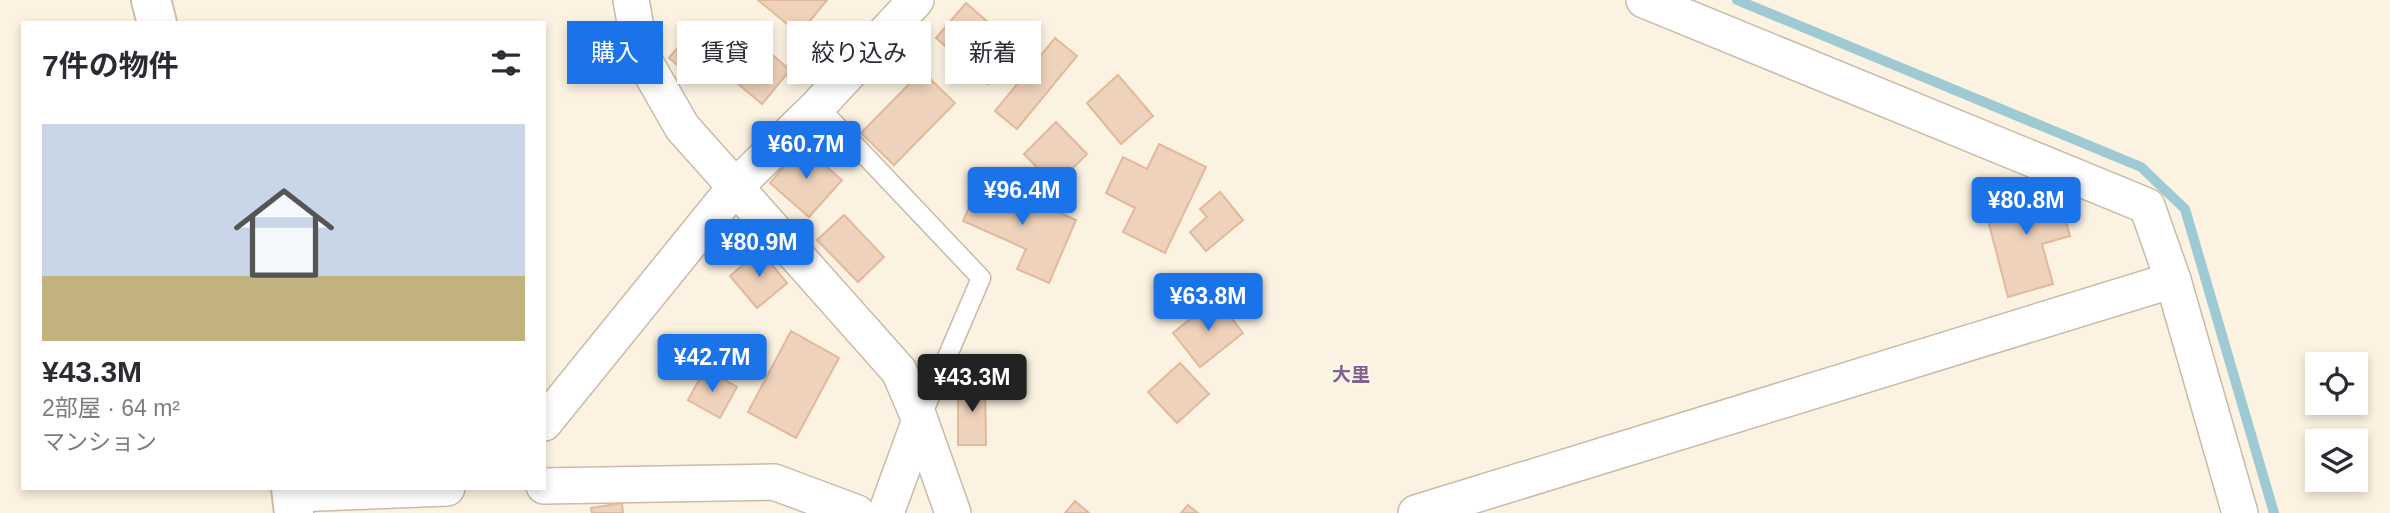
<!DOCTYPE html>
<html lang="ja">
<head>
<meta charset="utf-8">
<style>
	:root { --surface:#fff; --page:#f2f2f3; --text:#2b2b33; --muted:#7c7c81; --accent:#1a73e8 }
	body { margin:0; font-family:Helvetica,"Noto Sans JP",sans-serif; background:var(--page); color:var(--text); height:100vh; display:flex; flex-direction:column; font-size:26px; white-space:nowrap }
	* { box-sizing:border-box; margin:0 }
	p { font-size:23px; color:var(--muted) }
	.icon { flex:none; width:38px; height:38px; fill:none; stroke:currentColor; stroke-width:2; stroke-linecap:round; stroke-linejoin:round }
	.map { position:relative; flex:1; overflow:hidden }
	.drawer { position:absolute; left:21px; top:21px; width:525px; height:469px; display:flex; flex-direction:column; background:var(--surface); border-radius:0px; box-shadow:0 4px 10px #0003 }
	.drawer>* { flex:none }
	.guide { position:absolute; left:567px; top:21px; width:665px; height:63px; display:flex; gap:14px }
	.tools { position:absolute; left:2305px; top:352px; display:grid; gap:14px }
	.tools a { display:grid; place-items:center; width:63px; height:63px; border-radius:0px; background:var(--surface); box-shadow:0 4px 10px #0003; font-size:35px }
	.price { position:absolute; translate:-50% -60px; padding:0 16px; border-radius:7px; background:var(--accent); color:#fff; font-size:23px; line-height:46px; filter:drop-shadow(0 2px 4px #0008) }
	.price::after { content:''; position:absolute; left:50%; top:42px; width:21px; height:16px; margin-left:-10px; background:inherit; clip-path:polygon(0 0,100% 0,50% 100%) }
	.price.active { background:#222; color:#fff }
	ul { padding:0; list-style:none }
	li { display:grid; align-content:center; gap:14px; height:371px; padding:0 21px }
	li span { display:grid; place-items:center; height:217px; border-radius:0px; color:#555 }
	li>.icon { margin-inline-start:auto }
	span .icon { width:126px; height:126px; fill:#fffc; stroke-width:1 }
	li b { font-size:30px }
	h2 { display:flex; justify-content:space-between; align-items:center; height:84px; padding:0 21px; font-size:30px }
	.tag { padding:0 24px; border-radius:0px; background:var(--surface); box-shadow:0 4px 10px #0003; font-size:24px; line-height:63px }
	.tag.active { background:var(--accent); color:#fff }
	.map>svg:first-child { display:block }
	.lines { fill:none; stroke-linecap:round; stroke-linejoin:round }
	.stream { stroke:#9ecad4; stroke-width:10 }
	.building { fill:#efd2bb; stroke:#e1b99c; stroke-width:2 }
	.lane-casing { stroke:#cbbaa9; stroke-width:21 }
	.street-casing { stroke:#cbbaa9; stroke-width:38 }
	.secondary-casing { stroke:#d0bcaa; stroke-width:42 }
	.lane { stroke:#fff; stroke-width:18 }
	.street { stroke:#fff; stroke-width:35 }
	.secondary { stroke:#fff; stroke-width:38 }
	.labels { text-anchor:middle; stroke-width:5; stroke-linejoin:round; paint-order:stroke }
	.neighbourhood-label { font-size:19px; font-weight:bold; fill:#81628d; stroke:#fef6e8 }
</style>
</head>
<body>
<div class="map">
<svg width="2390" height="513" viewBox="0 0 2390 513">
	<rect width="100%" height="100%" fill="#fbf2e2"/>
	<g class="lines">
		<!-- stream -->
		<path class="stream" d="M1737,0L2141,167L2185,209L2274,513"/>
	</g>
	<!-- building -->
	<path class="building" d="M758,0H827L799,34Z
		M966,3L1019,49L988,84L936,38Z
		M690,33L715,55L695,80L669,58Z
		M747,33L790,70L762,104L718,67Z
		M1055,38L1077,56L1017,129L995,111Z
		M922,71L955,103L894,165L861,133Z
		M1118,75L1153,116L1121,144L1087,103Z
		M1056,122L1087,154L1055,186L1024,154Z
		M1159,144L1206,167L1165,253L1123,232L1135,208L1106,193L1123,157L1147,169Z
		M802,146L842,180L809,217L770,183Z
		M982,178L1076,220L1049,283L1017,269L1026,249L963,221Z
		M2056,185L2070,236L2042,244L2053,284L2008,297L1984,205Z
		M1220,192L1243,220L1206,251L1190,232L1207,217L1200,209Z
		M844,215L884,257L858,282L817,240Z
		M760,250L787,283L757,308L730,276Z
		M1216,298L1243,333L1200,367L1173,333Z
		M791,331L839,358L796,438L748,412Z
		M1180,363L1209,394L1177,423L1148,392Z
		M705,369L737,387L720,418L688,400Z
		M958,383H985L986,445H958Z
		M1075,501L1089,513H1065Z
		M622,503L623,513H592L591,508Z
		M1188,505L1198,513H1181Z"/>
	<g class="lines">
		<defs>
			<path id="lane" d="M818,106L981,278L920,420"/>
			<path id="street" d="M631,0L641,55L682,127L899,371L920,420L953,513
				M1644,0L2147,206L2173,280L2240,513
				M544,423L736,186L818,106L916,0
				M544,486L774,482L857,513
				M293,494L447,488
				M886,513L920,420
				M1416,513L2173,280"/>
			<path id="secondary" d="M151,0L157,23
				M291,488L294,513"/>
		</defs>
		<!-- lane casing -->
		<use href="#lane" class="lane-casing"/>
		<!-- street casing -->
		<use href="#street" class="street-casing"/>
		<!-- secondary casing -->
		<use href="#secondary" class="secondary-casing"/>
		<!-- lane -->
		<use href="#lane" class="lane"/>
		<!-- street -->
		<use href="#street" class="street"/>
		<!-- secondary -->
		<use href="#secondary" class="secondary"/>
	</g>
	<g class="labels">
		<!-- neighbourhood labels -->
		<g class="neighbourhood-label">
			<text x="1351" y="381">大里</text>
		</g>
	</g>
</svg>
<div class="tools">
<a><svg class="icon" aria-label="locate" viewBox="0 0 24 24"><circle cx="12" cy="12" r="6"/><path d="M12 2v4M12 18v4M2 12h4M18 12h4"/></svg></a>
<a><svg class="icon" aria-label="layers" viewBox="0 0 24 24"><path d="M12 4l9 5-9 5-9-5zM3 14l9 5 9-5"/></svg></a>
</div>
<b class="price" style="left:806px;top:181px">¥60.7M</b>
<b class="price" style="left:1022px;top:227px">¥96.4M</b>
<b class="price" style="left:2026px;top:237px">¥80.8M</b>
<b class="price" style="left:759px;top:279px">¥80.9M</b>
<b class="price" style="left:1208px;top:333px">¥63.8M</b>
<b class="price" style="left:712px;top:394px">¥42.7M</b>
<b class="price active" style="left:972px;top:414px">¥43.3M</b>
<div class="guide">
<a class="tag active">購入</a>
<a class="tag">賃貸</a>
<a class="tag">絞り込み</a>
<a class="tag">新着</a>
</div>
<section class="drawer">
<h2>7件の物件<svg class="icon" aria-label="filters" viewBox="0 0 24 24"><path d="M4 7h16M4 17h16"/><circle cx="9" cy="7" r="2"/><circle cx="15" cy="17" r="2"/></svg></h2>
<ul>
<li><span style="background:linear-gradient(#c9d6e8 70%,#c2b280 0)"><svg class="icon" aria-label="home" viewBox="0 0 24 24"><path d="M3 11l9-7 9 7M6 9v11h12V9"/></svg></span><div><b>¥43.3M</b><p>2部屋 · 64 m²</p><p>マンション</p></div></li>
</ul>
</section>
</div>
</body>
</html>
